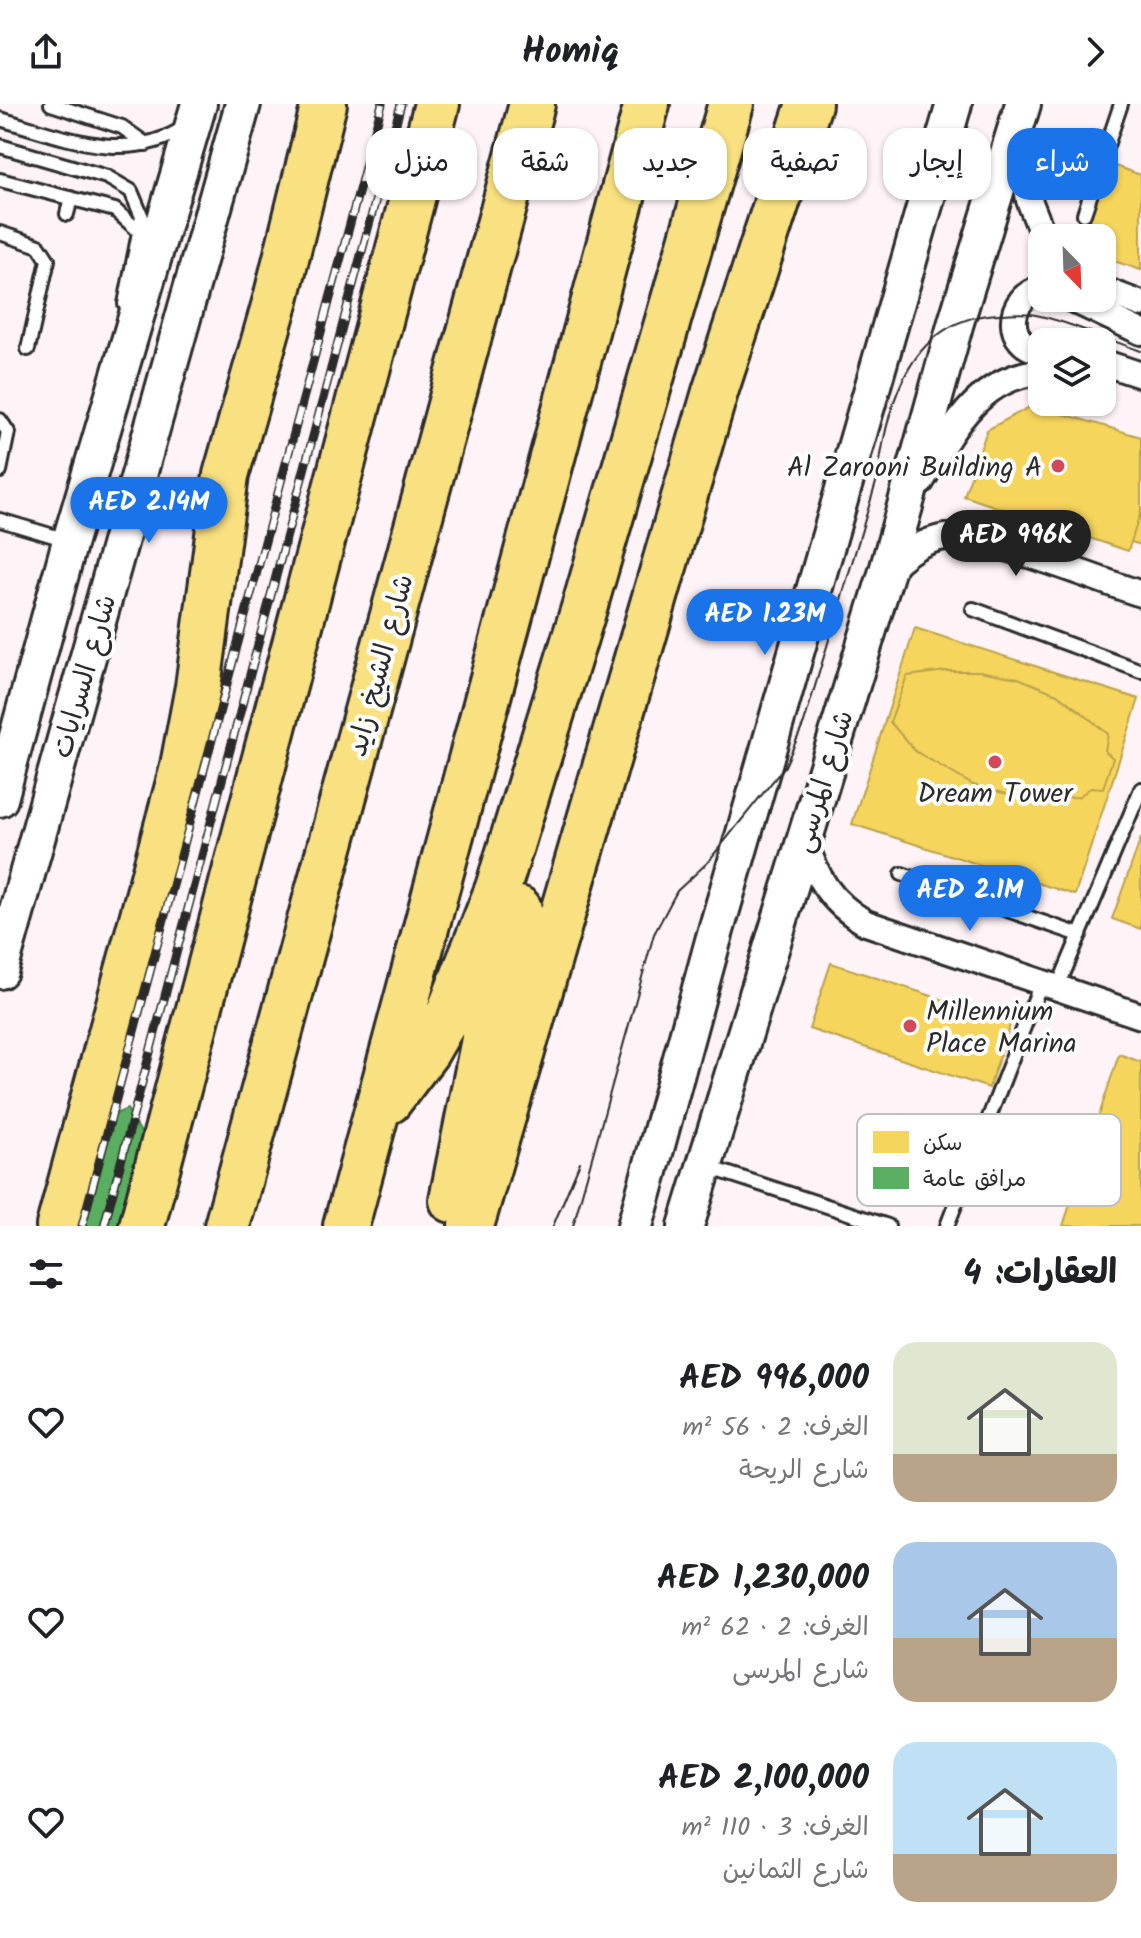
<!DOCTYPE html>
<html lang="ar">
<head>
<meta charset="utf-8">
<style>
	:root { --surface:#fff; --page:#f6f6f6; --text:#202124; --muted:#757577; --accent:#1a73e8 }
	body { margin:0; font-family:Kalam,"Playpen Sans Arabic",sans-serif; background:var(--page); color:var(--text); direction:rtl; height:100vh; display:flex; flex-direction:column; font-size:30px; white-space:nowrap }
	* { box-sizing:border-box; margin:0 }
	p { font-size:26px; color:var(--muted) }
	.icon { flex:none; width:44px; height:44px; fill:none; stroke:currentColor; stroke-width:2; stroke-linecap:round; stroke-linejoin:round }
	.map { position:relative; height:1122px; overflow:hidden; direction:ltr }
	.details { display:flex; flex-direction:column; background:var(--surface); flex:1 }
	.details>* { flex:none }
	.banner { position:absolute; left:24px; top:24px; width:1094px; height:72px; direction:rtl; display:flex; gap:16px }
	.needle { width:52px; rotate:157deg }
	.buttons { position:absolute; left:1028px; top:120px; display:grid; gap:16px }
	.buttons a { display:grid; place-items:center; width:88px; height:88px; border-radius:16px; background:var(--surface); box-shadow:0 2px 6px #0004; font-size:40px }
	.price { position:absolute; translate:-50% -68px; padding:0 18px; border-radius:28px; background:var(--accent); color:#fff; font-size:26px; line-height:52px; filter:drop-shadow(0 2px 4px #0008) }
	.price::after { content:''; position:absolute; left:50%; top:48px; width:24px; height:18px; margin-left:-12px; background:inherit; clip-path:polygon(0 0,100% 0,50% 100%) }
	.price.selected { background:#222; color:#fff }
	ul { padding:0; list-style:none }
	li { display:flex; align-items:center; gap:24px; height:200px; padding:0 24px }
	li span { display:grid; place-items:center; flex:none; width:224px; height:160px; border-radius:24px; color:#555 }
	li>.icon { margin-inline-start:auto }
	span .icon { width:96px; height:96px; fill:#fffc; stroke-width:1 }
	li b { font-size:34px }
	h2 { display:flex; justify-content:space-between; align-items:center; height:96px; padding:0 24px; font-size:34px }
	.pill { padding:0 28px; border-radius:24px; background:var(--surface); box-shadow:0 2px 6px #0004; font-size:28px; line-height:72px }
	.pill.selected { background:var(--accent); color:#fff }
	header { display:flex; justify-content:space-between; align-items:center; height:104px; padding:0 24px; background:var(--surface); font-size:36px; font-weight:800 }
	.map>svg:first-child { display:block }
	.homes { fill:#f6d55c; stroke:#b9a24d; stroke-width:2 }
	.public { fill:#5aae61; stroke:#4c8751; stroke-width:2 }
	.lines { fill:none; stroke-linecap:round; stroke-linejoin:round }
	.service-casing { stroke:#2b2b2b; stroke-width:18 }
	.minor-casing { stroke:#2b2b2b; stroke-width:30 }
	.secondary-casing { stroke:#2b2b2b; stroke-width:40 }
	.motorway-casing { stroke:#2b2b2b; stroke-width:50 }
	.service { stroke:#fff; stroke-width:12 }
	.minor { stroke:#fff; stroke-width:24 }
	.secondary { stroke:#fff; stroke-width:34 }
	.motorway { stroke:#f9e181; stroke-width:44 }
	.tram { stroke:#2b2b2b; stroke-width:2 }
	.rail-casing { stroke:#2b2b2b; stroke-width:9 }
	.rail { stroke:#fff; stroke-width:6; stroke-dasharray:18; stroke-linecap:butt }
	.poi-dot { fill:#d1495b; stroke:#fff; stroke-width:3 }
	.labels { text-anchor:middle; stroke-width:8; stroke-linejoin:round; paint-order:stroke }
	.poi-label { font-size:28px; fill:#2b2b2b; stroke:#fff; text-anchor:end }
	.street-label { font-size:28px; fill:#2b2b2b; stroke:#fff }
	.key { fill:#fff; stroke:#bfbfbf; stroke-width:2 }
	.key-label { font-size:22px; fill:#2b2b2b }
</style>
</head>
<body>
<header><svg class="icon" aria-label="forward" viewBox="0 0 24 24"><path d="M9 5l7 7-7 7"/></svg>Homiq<svg class="icon" aria-label="share" viewBox="0 0 24 24"><path d="M12 15V3M7 8l5-5 5 5M5 13v7h14v-7"/></svg></header>
<div class="map">
<svg width="1141" height="1122" viewBox="0 0 1141 1122">
	<rect width="100%" height="100%" fill="#fef3f7"/>
	<filter id="ink" filterUnits="userSpaceOnUse"><feTurbulence type="fractalNoise" baseFrequency=".0125" numOctaves="2"/><feDisplacementMap in="SourceGraphic" scale="16" xChannelSelector="R" yChannelSelector="G"/><feConvolveMatrix kernelMatrix="1 2 1 2 8 2 1 2 1" color-interpolation-filters="sRGB"/></filter>
	<g filter="url(#ink)">
		<!-- homes -->
		<path class="homes" d="M1106,59L1141,71V166L1102,153V134H1081Z
			M1033,301L1141,333V407L1128,447L964,392L987,326Z
			M1141,407V441L1131,438Z
			M915,524L1139,595L1075,791L852,720Z
			M946,567H979L1018,574L1057,590L1085,611L1108,630L1105,647L1113,654L1103,684L1092,683L1078,693L1022,694L973,681L915,647L890,618L907,572Z
			M1141,734V825L1112,815Z
			M831,859L1011,918L989,984L809,925Z
			M1119,950L1141,958V1122H1063Z"/>
		<!-- public -->
		<path class="public" d="M127,1005L143,1032L142,1122H50L75,1066L113,1011Z"/>
		<g class="lines">
			<defs>
				<path id="service" d="M51,0L122,23L146,40
					M0,15C61,32 127,62 185,23
					M0,42L107,73L131,87L142,113L125,200
					M0,76L115,106L140,128
					M67,110L71,94
					M1084,110L1121,0
					M0,129L39,142L48,156L28,245
					M0,316L8,328L0,367
					M0,416L67,436
					M973,505L1141,567
					M902,770L1080,831
					M1057,885L1141,685
					M705,1062L888,1122
					M947,1122L1041,879"/>
				<path id="minor" d="M1018,29L1029,96L1044,134
					M1042,184C1005,193 1004,243 1042,247
					M1102,185L1141,200
					M1069,194L1141,228
					M1102,258L1141,271
					M921,378C949,331 978,271 1042,268
					M887,467C904,450 921,437 945,433C979,428 1101,477 1141,490
					M804,734C816,774 830,798 866,819L1141,912"/>
				<path id="secondary" d="M0,695L70,437L199,0
					M0,867L243,0
					M635,1122L713,837L954,0
					M686,1122L887,467L956,218L1023,0"/>
				<path id="motorway" d="M389,997L427,947L449,909L498,784L585,501L731,0
					M452,1096L486,925L519,805
					M59,1122L182,667L198,583L226,371L276,195L324,0
					M142,1122L437,0
					M227,1122L532,0
					M346,1122L647,0
					M471,1122L715,288L809,0"/>
			</defs>
			<!-- service casing -->
			<use href="#service" class="service-casing"/>
			<!-- minor casing -->
			<use href="#minor" class="minor-casing"/>
			<!-- secondary casing -->
			<use href="#secondary" class="secondary-casing"/>
			<!-- motorway casing -->
			<use href="#motorway" class="motorway-casing"/>
			<!-- service -->
			<use href="#service" class="service"/>
			<!-- minor -->
			<use href="#minor" class="minor"/>
			<!-- secondary -->
			<use href="#secondary" class="secondary"/>
			<!-- motorway -->
			<use href="#motorway" class="motorway"/>
			<!-- tram -->
			<path class="tram" d="M553,1122L580,1058
				M573,1122L654,830L677,787L707,759L785,662L804,619L878,372C887,298 911,213 1000,210C1010,210 1022,208 1031,210C1068,217 1105,235 1141,247"/>
			<defs>
				<path id="rail" d="M82,1122L382,0
					M104,1122L401,0"/>
			</defs>
			<!-- rail casing -->
			<use href="#rail" class="rail-casing"/>
			<!-- rail -->
			<use href="#rail" class="rail"/>
		</g>
	</g>
	<!-- markers -->
	<g class="poi-dot">
		<circle cx="1058" cy="362" r="8"/>
		<circle cx="995" cy="658" r="8"/>
		<circle cx="910" cy="922" r="8"/>
	</g>
	<g class="labels">
		<!-- poi labels -->
		<g class="poi-label">
			<text x="1042" y="372">Al Zarooni Building A</text>
			<text x="995" y="698" text-anchor="middle">Dream Tower</text>
			<text x="926" y="916" text-anchor="start">Millennium<tspan x="926" dy="32">Place Marina</tspan></text>
		</g>
		<!-- street labels -->
		<g class="street-label">
			<text transform="translate(379 561) rotate(-75)" y="10">شارع الشيخ زايد</text>
			<text transform="translate(83 572) rotate(-74)" y="10">شارع السرايات</text>
			<text transform="translate(822 677) rotate(-73)" y="10">شارع المرسى</text>
		</g>
	</g>
	<!-- legend -->
	<rect x="857" y="1010" width="264" height="92" rx="12" class="key"/>
	<rect x="873" y="1027" width="36" height="22" fill="#f6d55c"/>
	<rect x="873" y="1063" width="36" height="22" fill="#5aae61"/>
	<g class="key-label">
		<text x="923" y="1046">سكن</text>
		<text x="923" y="1082">مرافق عامة</text>
	</g>
</svg>
<div class="buttons">
<a><svg class="needle" viewBox="-14 -14 28 28"><path d="M0-13l5 13h-10z" fill="#e53935"/><path d="M0 13l5-13h-10z" fill="#757577"/></svg></a>
<a><svg class="icon" aria-label="layers" viewBox="0 0 24 24"><path d="M12 4l9 5-9 5-9-5zM3 14l9 5 9-5"/></svg></a>
</div>
<b class="price" style="left:149px;top:441px">AED 2.14M</b>
<b class="price selected" style="left:1016px;top:474px">AED 996K</b>
<b class="price" style="left:765px;top:553px">AED 1.23M</b>
<b class="price" style="left:970px;top:829px">AED 2.1M</b>
<div class="banner">
<a class="pill selected">شراء</a>
<a class="pill">إيجار</a>
<a class="pill">تصفية</a>
<a class="pill">جديد</a>
<a class="pill">شقة</a>
<a class="pill">منزل</a>
</div>
</div>
<section class="details">
<h2>العقارات: 4<svg class="icon" aria-label="filters" viewBox="0 0 24 24"><path d="M4 7h16M4 17h16"/><circle cx="9" cy="7" r="2"/><circle cx="15" cy="17" r="2"/></svg></h2>
<ul>
<li><span style="background:linear-gradient(#dfe7d0 70%,#b9a48a 0)"><svg class="icon" aria-label="home" viewBox="0 0 24 24"><path d="M3 11l9-7 9 7M6 9v11h12V9"/></svg></span><div><b>AED 996,000</b><p>الغرف: 2 · 56 m²</p><p>شارع الريحة</p></div><svg class="icon" aria-label="heart" viewBox="0 0 24 24"><path d="M12 20l-8-8c-3-5 5-10 8-4 3-6 11-1 8 4z"/></svg></li>
<li><span style="background:linear-gradient(#a9c7e8 60%,#b9a48a 0)"><svg class="icon" aria-label="home" viewBox="0 0 24 24"><path d="M3 11l9-7 9 7M6 9v11h12V9"/></svg></span><div><b>AED 1,230,000</b><p>الغرف: 2 · 62 m²</p><p>شارع المرسى</p></div><svg class="icon" aria-label="heart" viewBox="0 0 24 24"><path d="M12 20l-8-8c-3-5 5-10 8-4 3-6 11-1 8 4z"/></svg></li>
<li><span style="background:linear-gradient(#bfe0f5 70%,#b9a48a 0)"><svg class="icon" aria-label="home" viewBox="0 0 24 24"><path d="M3 11l9-7 9 7M6 9v11h12V9"/></svg></span><div><b>AED 2,100,000</b><p>الغرف: 3 · 110 m²</p><p>شارع الثمانين</p></div><svg class="icon" aria-label="heart" viewBox="0 0 24 24"><path d="M12 20l-8-8c-3-5 5-10 8-4 3-6 11-1 8 4z"/></svg></li>
</ul>
</section>
</body>
</html>
